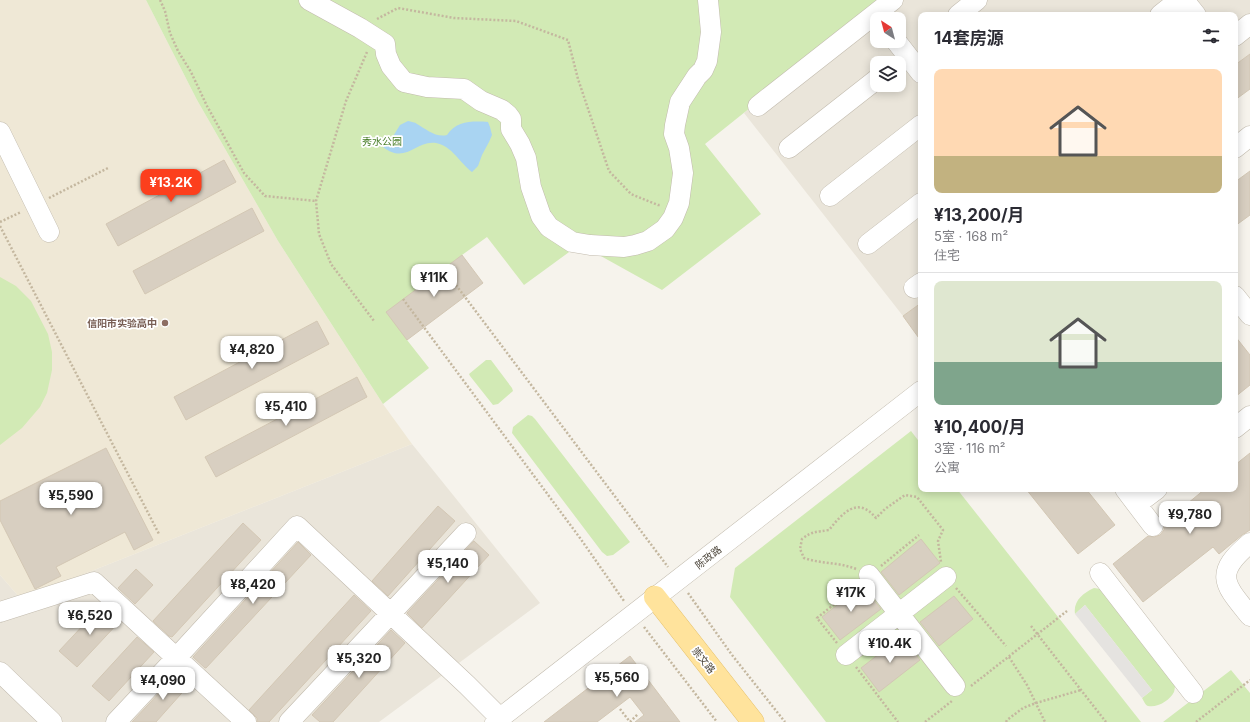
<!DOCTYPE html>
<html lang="zh">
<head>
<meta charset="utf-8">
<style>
	:root { --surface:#fff; --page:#f7f7f7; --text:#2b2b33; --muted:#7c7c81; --line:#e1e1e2; --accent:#fc3f1d }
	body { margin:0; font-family:Inter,"Noto Sans SC",sans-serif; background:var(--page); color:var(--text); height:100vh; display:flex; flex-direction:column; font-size:15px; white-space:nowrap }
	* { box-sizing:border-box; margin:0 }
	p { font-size:13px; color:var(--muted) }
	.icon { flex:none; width:22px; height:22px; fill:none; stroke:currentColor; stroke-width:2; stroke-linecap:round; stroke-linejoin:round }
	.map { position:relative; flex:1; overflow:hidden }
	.sheet { position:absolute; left:918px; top:12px; width:320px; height:480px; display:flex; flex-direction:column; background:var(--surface); border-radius:8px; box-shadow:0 2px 10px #0003 }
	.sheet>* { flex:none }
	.needle { width:26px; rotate:324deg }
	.controls { position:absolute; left:870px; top:12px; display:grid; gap:8px }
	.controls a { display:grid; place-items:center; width:36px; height:36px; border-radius:8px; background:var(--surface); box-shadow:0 2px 10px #0003; font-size:20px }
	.price { position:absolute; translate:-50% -34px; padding:0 9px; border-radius:8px; background:#fff; color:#222; font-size:13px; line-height:26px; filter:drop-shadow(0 1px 2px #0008) }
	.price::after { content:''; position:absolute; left:50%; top:24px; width:12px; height:9px; margin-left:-6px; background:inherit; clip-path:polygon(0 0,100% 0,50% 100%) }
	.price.active { background:var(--accent); color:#fff }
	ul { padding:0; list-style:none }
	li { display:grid; align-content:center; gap:8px; height:212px; padding:0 16px }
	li+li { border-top:1px solid var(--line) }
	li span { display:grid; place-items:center; height:124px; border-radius:8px; color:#555 }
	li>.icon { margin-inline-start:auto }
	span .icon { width:72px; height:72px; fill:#fffc; stroke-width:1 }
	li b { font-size:17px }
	h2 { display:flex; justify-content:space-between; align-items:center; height:48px; padding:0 16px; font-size:17px }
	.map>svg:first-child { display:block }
	.residential { fill:#eae5da; fill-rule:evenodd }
	.education { fill:#efe8d6 }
	.green { fill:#d2eab5 }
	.parking { fill:#e5e3e0 }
	.water { fill:#a9d4f2 }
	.building { fill:#d8cfc1; stroke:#d3c7b4 }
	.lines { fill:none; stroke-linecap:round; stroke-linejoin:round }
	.minor-casing { stroke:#c2bbae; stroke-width:21 }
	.major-casing { stroke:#e6c16a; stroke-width:23 }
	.path { stroke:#c4b79f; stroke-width:2.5; stroke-dasharray:2 2; stroke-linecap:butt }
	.minor { stroke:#fff; stroke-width:20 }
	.major { stroke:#ffe39c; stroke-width:22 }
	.education-dot { fill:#8d6e63; stroke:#fff; stroke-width:1.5 }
	.labels { text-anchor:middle; stroke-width:3.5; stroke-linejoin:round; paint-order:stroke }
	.park-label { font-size:10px; fill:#4a7f2a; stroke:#fff }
	.education-label { font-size:10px; font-weight:bold; fill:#785e54; stroke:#fff; text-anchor:end }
	.street-label { font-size:10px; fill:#4b4439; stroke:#fff }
</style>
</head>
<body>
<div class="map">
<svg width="1250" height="722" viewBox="0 0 1250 722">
	<rect width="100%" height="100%" fill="#f6f3ec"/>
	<!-- residential -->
	<path class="residential" d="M885,0H1250V54L1235,65V15H921V303L903,316L744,113ZM877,19H899V41H877ZM877,63H899V85H877Z
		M412,444L540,603L379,722H0V575L21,599Z"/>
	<!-- education -->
	<path class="education" d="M0,0H146L197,100L278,241L383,404L412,444L21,599L0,575Z"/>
	<!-- green -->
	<path class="green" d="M146,0H885L705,144L761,214L662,290L599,255L576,247L524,285L487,237L462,255L407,340L429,368L383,404L278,241L197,100Z
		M0,277L16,286L31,301L48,334L52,352V370L47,393L40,407L22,428L0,445Z
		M486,360H491L512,388L513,391L498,404L493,405L470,376L469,374Z
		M528,415L532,416L535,419L630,542L613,555L607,556L602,552L512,433L513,427Z
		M911,431L921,444V489H957L1141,722H826L730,597L735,568Z
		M1094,588L1101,589L1175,682C1175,685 1175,689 1174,692C1170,700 1158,708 1148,706C1145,705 1144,701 1142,698L1152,690L1085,605L1075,614C1073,601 1083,593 1094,588Z
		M1231,670L1250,693V722H1163Z"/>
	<!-- parking -->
	<path class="parking" d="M1085,605L1152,690L1142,698L1075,614Z"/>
	<!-- water -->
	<path class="water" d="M408,121C411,122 415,122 417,124C426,129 436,138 447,135C456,121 472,121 488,122L490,127L492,135L489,142L482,155L478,166L472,172C460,163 452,146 436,143C415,140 406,165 383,147L385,142L392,138L400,125Z"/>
	<!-- building -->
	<path class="building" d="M1250,54V89L1235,100V65Z
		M224,160L236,182L118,246L106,224Z
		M1250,171V215L1235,226V182Z
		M252,208L264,231L145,294L133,271Z
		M462,255L483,283L407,340L386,312Z
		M921,303V341L903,316Z
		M317,321L329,344L186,420L174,397Z
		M1235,336L1250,355V385L1235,397Z
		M357,377L367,397L216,477L205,457Z
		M106,448L153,540L134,550L125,532L56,567L61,576L35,589L0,520V501Z
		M1250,453V530L1242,535L1219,554L1213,547L1143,602L1113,564L1148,536L1154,537L1160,535L1164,530V523L1205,489H1235V465Z
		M1026,489H1086L1115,525L1078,554Z
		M438,506L455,521L388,596L372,581Z
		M243,523L261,540L172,637L169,636L153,621Z
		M921,539L940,563L899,595L881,572Z
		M474,541L489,555L422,628L407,613Z
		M298,542L311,555L206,668H205L193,657Z
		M136,569L153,585L135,604L118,588Z
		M862,585L881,609L840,640L822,617Z
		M354,595L371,611L269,722H257V718L249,710Z
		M954,596L973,619L939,646L920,622Z
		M102,605L120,621L77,667L59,651Z
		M391,630L405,643L333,722H320L312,715Z
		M902,636L920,660L879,692L861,668Z
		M137,637L154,652L109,701L92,686Z
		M630,656L680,722H635L644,715L630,697L597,722H544Z
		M177,674L189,685L156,722H132Z"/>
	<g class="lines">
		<defs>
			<path id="minor" d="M309,0L360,28L385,44L386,54L391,66L404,82L427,87L464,89L481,101L502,110L508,115L511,119V129L520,144L526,158L531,187L541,216L549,227L572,242L590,245L624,247L635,245L648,241L665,229L673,218L679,203L683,173L679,148L674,134L675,125L680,102L697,76L703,70L707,61L711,32L708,0
				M1184,0L1196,15
				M958,15L977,0
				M1160,15L1179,0
				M1235,36L1250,24
				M896,41L921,73
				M758,106L893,0
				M0,132L49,232
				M789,148L877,79
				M1235,148L1250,136
				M830,196L921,125
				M868,244L921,203
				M914,288L921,283
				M1235,296L1250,315
				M1235,428L1250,416
				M1125,489L1153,526
				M1137,504L1157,489
				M1250,543C1213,574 1224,584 1250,616
				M1100,573L1193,693
				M869,575L955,686
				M0,612L94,582L246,722
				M846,655L946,577
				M0,672L52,722
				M116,722L177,657L297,526L467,685L500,718
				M289,722L466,533
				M495,722L921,391"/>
			<path id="major" d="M655,597L753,722"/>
		</defs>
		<!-- minor casing -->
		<use href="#minor" class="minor-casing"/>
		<!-- major casing -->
		<use href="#major" class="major-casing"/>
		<!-- path -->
		<path class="path" d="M160,0L165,11L170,33L178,51L191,72L207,106L244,173L265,196L316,201
			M377,19L398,8L454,18L516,21L568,40L578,79L609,171L631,194L658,205H661
			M367,52L346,101L316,201L319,234L331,264L374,321
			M49,198L108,168
			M0,222L21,212
			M0,226L159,534
			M444,269L668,567
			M403,299L580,538L624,601
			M881,566L919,535
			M856,569C839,562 821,564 804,558L800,549L802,539C812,531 817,532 829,530C842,514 857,495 876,518L885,509L905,495L917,497L943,530L938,541L941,562
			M956,588L1006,646
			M688,593L732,655L785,722
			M1031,626L1106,722
			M644,627L717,722
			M837,643L817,618L857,586
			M1009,657L1027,685L1045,722
			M856,667L898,722
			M971,686L1067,611
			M620,709L630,722
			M630,722L638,714
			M925,722L952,701
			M1006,722L1007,720L1023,708L1036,703L1081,690
			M1196,722L1250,680"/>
		<!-- minor -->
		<use href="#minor" class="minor"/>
		<!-- major -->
		<use href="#major" class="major"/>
	</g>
	<!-- markers -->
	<circle class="education-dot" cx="165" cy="323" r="4"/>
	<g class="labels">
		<!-- park labels -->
		<g class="park-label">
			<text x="382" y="145">秀水公园</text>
		</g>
		<!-- education labels -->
		<g class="education-label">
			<text x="157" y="327">信阳市实验高中</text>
		</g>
		<!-- street labels -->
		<g class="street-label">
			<text transform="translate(708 557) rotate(-38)" y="4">陈政路</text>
			<text transform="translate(704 660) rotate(52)" y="4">崇文路</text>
		</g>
	</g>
</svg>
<div class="controls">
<a><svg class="needle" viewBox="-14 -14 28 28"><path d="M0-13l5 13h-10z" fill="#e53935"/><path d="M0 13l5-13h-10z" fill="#7c7c81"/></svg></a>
<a><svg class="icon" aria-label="layers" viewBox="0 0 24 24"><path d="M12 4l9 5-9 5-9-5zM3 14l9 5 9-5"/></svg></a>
</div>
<b class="price active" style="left:171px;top:203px">¥13.2K</b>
<b class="price" style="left:434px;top:298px">¥11K</b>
<b class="price" style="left:252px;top:370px">¥4,820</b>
<b class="price" style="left:286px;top:427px">¥5,410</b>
<b class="price" style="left:71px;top:516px">¥5,590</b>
<b class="price" style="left:1190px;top:535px">¥9,780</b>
<b class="price" style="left:448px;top:584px">¥5,140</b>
<b class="price" style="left:253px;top:605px">¥8,420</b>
<b class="price" style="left:851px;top:613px">¥17K</b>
<b class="price" style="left:90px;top:636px">¥6,520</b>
<b class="price" style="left:890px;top:664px">¥10.4K</b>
<b class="price" style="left:359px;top:679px">¥5,320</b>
<b class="price" style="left:617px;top:698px">¥5,560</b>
<b class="price" style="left:163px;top:701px">¥4,090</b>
<section class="sheet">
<h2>14套房源<svg class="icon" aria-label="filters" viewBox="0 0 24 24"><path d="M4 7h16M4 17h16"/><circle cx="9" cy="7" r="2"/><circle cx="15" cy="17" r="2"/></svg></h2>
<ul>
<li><span style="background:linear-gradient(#ffd9b3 70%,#c2b280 0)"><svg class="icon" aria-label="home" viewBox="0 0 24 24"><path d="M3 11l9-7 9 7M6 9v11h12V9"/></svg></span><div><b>¥13,200/月</b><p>5室 · 168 m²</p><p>住宅</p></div></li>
<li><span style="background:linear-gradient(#dfe7d0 65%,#7fa58c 0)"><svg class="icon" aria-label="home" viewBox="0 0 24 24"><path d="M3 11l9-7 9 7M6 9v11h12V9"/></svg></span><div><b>¥10,400/月</b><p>3室 · 116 m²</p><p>公寓</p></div></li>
</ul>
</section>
</div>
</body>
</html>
